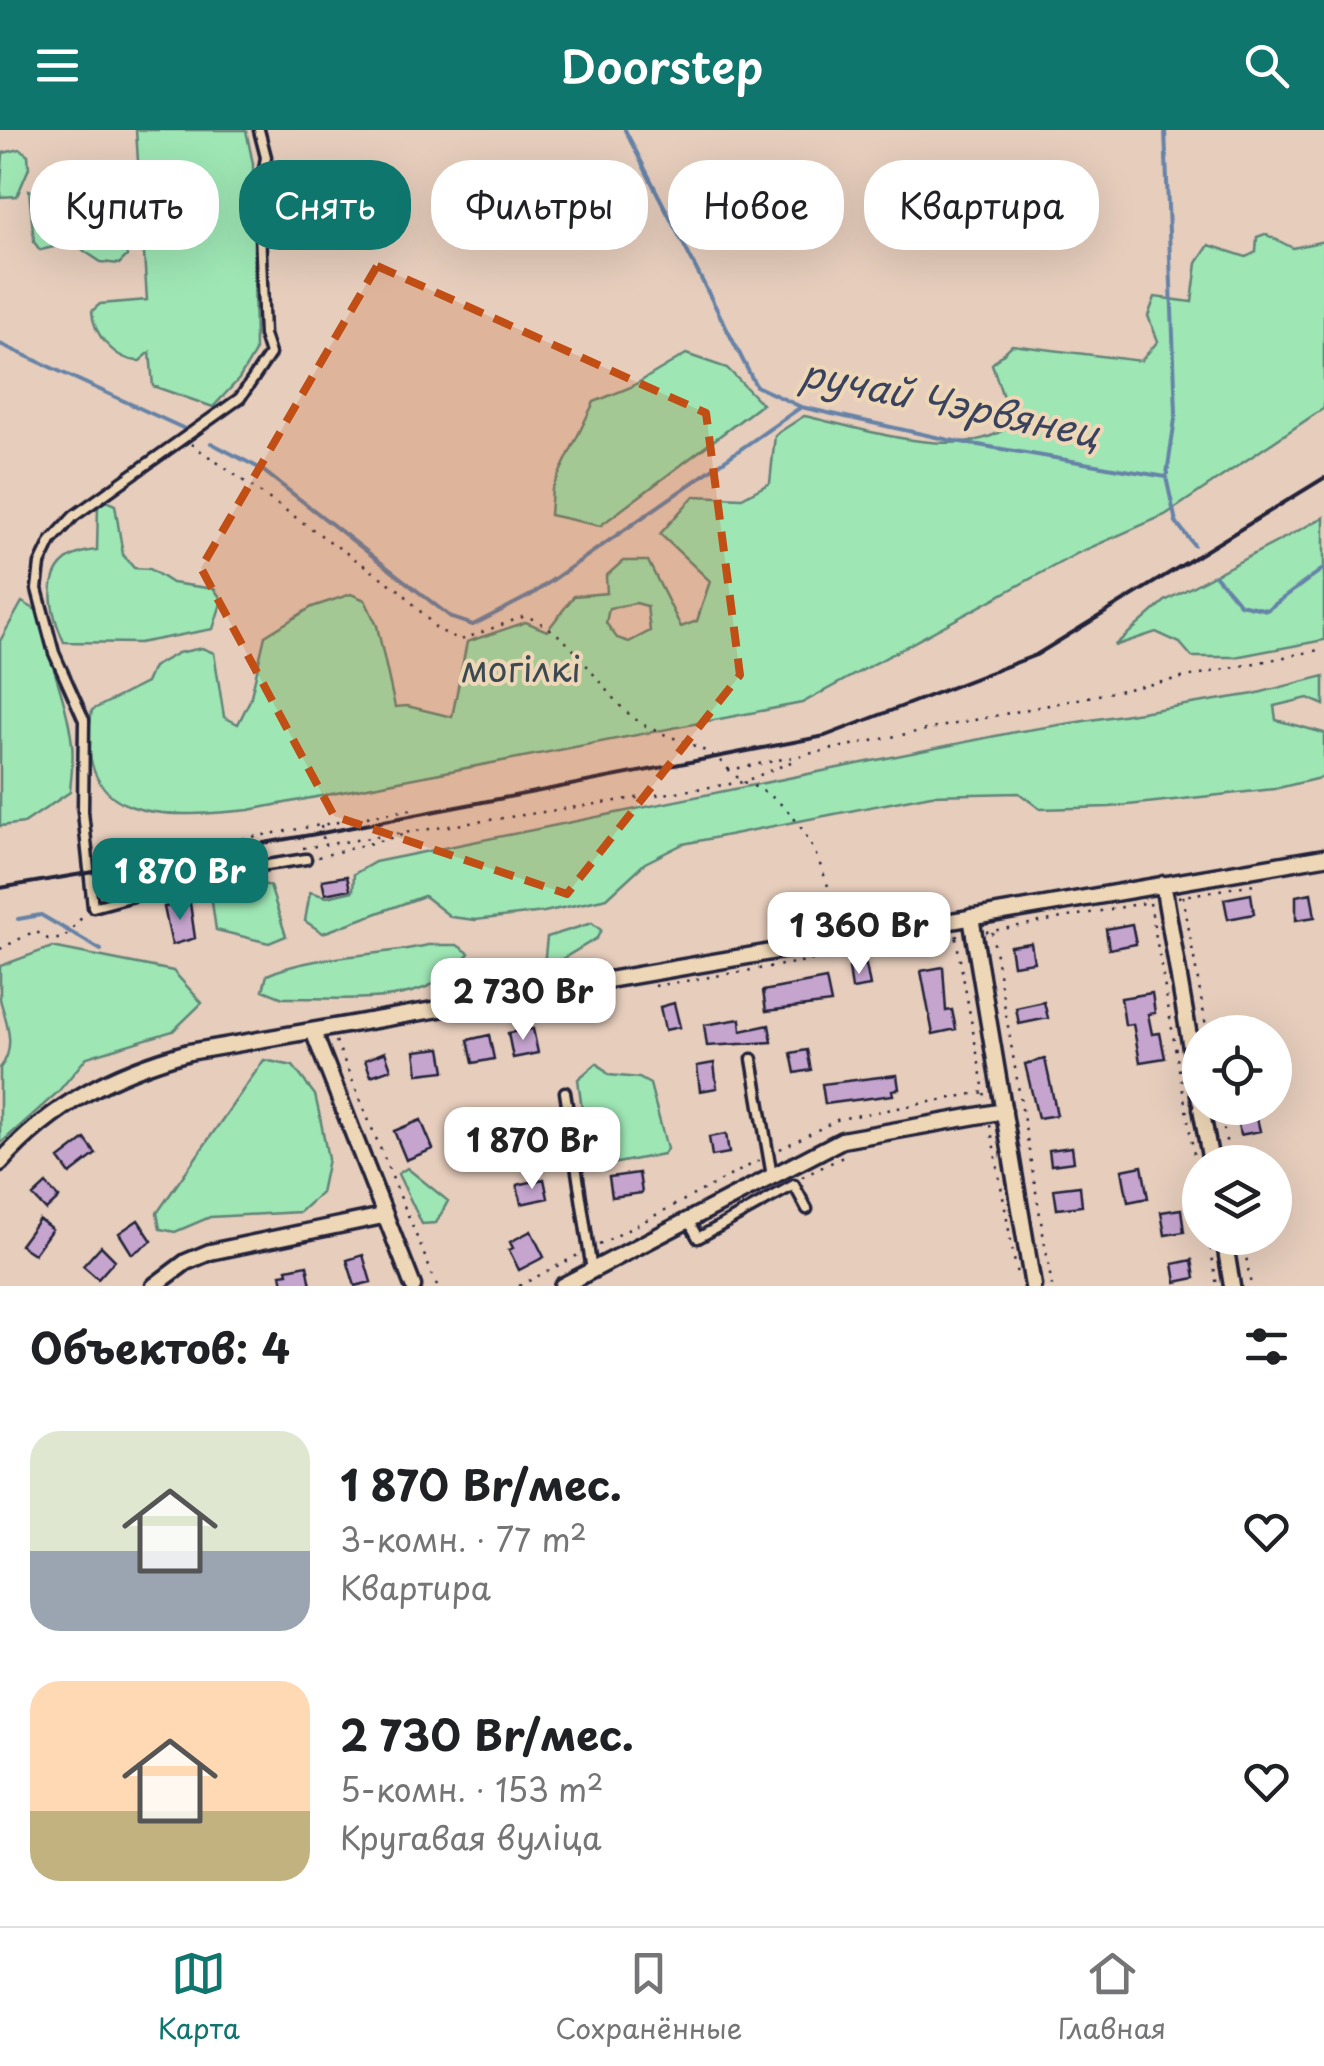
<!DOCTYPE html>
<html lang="ru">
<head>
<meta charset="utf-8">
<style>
	:root { --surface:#fff; --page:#f2f2f2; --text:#202124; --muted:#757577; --line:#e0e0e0; --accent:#0f766e }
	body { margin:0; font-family:"Playpen Sans",sans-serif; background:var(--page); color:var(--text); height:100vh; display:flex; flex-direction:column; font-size:38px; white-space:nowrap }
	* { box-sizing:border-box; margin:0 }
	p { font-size:32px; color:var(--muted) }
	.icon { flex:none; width:55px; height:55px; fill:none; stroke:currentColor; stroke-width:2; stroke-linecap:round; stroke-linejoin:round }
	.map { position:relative; height:1156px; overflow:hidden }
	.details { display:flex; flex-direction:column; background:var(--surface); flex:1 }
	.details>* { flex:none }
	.guide { position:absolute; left:30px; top:30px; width:1265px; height:90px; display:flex; gap:20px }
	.tools { position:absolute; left:1182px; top:885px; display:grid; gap:20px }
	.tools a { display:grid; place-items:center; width:110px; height:110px; border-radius:50%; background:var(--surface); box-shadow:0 10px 40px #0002; font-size:50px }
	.price { position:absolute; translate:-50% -85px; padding:0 22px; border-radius:20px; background:#fff; color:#222; font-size:32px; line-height:65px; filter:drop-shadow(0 2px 5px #0008) }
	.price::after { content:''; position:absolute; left:50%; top:60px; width:30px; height:22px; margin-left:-15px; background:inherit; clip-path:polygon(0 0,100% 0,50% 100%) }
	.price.active { background:var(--accent); color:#fff }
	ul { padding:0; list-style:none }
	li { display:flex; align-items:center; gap:30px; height:250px; padding:0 30px }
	li span { display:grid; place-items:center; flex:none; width:280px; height:200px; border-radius:30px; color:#555 }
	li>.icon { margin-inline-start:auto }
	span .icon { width:120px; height:120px; fill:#fffc; stroke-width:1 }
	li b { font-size:42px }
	h2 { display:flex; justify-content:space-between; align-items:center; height:120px; padding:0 30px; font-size:42px }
	.tag { padding:0 35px; border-radius:40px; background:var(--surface); box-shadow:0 10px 40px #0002; font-size:35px; line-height:90px }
	.tag.active { background:var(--accent); color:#fff }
	header { display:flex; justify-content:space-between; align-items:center; height:130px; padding:0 30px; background:var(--accent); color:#fff; font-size:45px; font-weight:600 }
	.dock { display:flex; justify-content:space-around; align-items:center; height:140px; border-top:2px solid var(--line); background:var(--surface); font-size:28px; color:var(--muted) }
	.dock a { display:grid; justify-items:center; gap:5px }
	.dock .active { color:var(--accent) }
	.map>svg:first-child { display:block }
	.green { fill:#9ee6b4; stroke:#608478; stroke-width:2.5; fill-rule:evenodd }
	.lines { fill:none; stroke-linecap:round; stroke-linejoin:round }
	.stream { stroke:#6683a7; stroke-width:4 }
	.building { fill:#c5a4ce; stroke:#22223b; stroke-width:2.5 }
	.lane-casing { stroke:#22223b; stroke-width:15 }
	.street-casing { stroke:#22223b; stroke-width:21 }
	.path { stroke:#22223b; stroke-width:2.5; stroke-dasharray:2.5 8; stroke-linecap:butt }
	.lane { stroke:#eed7b7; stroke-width:8 }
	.street { stroke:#eed7b7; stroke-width:14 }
	.rail { stroke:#22223b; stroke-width:4 }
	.marked { fill:#c04e15; fill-opacity:0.2; stroke:#c04e15; stroke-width:8; stroke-dasharray:20 12; stroke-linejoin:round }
	.labels { text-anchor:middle; stroke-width:8; stroke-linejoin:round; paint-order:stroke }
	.park-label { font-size:35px; fill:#3b4953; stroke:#eed7b7 }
	.water-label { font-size:38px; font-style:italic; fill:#39425f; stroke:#eed7b7 }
</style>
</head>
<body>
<header><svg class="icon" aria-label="menu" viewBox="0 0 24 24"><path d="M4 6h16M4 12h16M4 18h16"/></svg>Doorstep<svg class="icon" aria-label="search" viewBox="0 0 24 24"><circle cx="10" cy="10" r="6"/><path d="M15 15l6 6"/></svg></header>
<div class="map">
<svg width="1324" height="1156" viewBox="0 0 1324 1156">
	<rect width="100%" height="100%" fill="#e6cdbc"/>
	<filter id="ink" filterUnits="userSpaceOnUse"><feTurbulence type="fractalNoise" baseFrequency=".01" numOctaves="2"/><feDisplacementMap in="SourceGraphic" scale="20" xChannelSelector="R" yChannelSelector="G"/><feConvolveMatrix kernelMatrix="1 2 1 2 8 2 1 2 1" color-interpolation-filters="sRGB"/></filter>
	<g filter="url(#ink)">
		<!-- green -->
		<path class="green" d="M136,0H246L253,34L255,222L239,249L213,277L153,256L150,222L140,231C116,231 93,205 92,181L100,174L147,170Z
			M20,19L28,25L29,38L17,66L0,67L3,23Z
			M106,34C118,53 111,72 117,93C121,105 126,112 127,126L119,134L101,132L75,115L68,87L86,67L87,45L94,35Z
			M29,60L57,70L54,117L40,120L34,112Z
			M1265,104L1293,118L1324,111V278L1165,385L1078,423L802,573L249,680C166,688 71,696 92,580L146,553L153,537L178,523L202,518L214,523L224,587L238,594L250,570L265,506L312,477L351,464L365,470L377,496L395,577L407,576L452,587L467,512L526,492L547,501L574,466L607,463L606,446L623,431H648L681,497L697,491L710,451L660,404L694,366L742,368L770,353L775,305L804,286C863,298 963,335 1012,294L992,234L1012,215L1141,231L1158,211L1148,186L1155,167L1192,172L1197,133L1209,115L1246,127L1256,122L1257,107ZM636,473L647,476L650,501L629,512L617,508L606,493L609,478Z
			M686,224L727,238L762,274L600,396L550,385L552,359L594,272L631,257Z
			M106,371L115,375L123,425L134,438L150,439L172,453L214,459L222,470L213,499L139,513L64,512C46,472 40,425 97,420L98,375Z
			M1324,387V510L1235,527H1192L1180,513L1156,502L1114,516L1165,471Z
			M22,472L38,481C47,526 67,569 72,614C74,629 71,647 70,662L24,693L0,696V511Z
			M1324,546V575L1308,568L1274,576L1276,590L1324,603V647L1274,659L1110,677L1040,679L1019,663L931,665L683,714L645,733L607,768L544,782L475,790L451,787L424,766L323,803L305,791L310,762L327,767L353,761L354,744L375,732L1015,602L1254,564Z
			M241,748L270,756L286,806L269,813L216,800L210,758L217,750Z
			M592,793L601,800L597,808L552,835H544L547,807Z
			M428,815H457L469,823C432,881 344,867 283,868L263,860L267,845C315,824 376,827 428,815Z
			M52,817L173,841L202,873L173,901L87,927L58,962L0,1014V938C18,917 5,889 0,869C0,859 0,846 0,836Z
			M264,930L293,936L315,965L320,987L328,1029L321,1063L300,1082L210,1087L175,1102L160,1099L157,1083Z
			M597,933L609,945L639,948L650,954L667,1019L663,1024L597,1037L589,1034L578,949Z
			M407,1038L448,1071L436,1093L422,1094L398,1044Z"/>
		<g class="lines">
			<!-- stream -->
			<path class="stream" d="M625,0L756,256L801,277L949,310L1166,347L1176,392L1194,415
				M1165,0L1176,282L1167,344
				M0,214L185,299
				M211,313L261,339L452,488L473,495L531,465L801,277
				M1215,445L1240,474L1267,480L1324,438
				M18,789L41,785L101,820"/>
		</g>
		<!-- building -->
		<path class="building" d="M347,746L350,759L325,764L322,750Z
			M1311,763L1315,787L1296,790V766Z
			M1251,764L1254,784L1228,789L1224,769Z
			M190,773L195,808L172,815L164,777Z
			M1132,794L1136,814L1109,819L1106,799Z
			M1031,813L1034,832L1013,835L1010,816Z
			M866,835L870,856L852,859L849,838Z
			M943,837L946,881L952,880L956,899L933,904L921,841Z
			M826,849L831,873L766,881L763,861Z
			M1152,863L1155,883L1148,884L1152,904L1160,903L1165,928L1140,932L1133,894L1125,895L1121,868Z
			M1044,872L1048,888L1019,894L1016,878Z
			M674,873L680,897L665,900L660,877Z
			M740,889L741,901L769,895L772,912L707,916L704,895Z
			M533,899L538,923L513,928L508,903Z
			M489,905L494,929L473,933L468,910Z
			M441,918L445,941L418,944L415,921Z
			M807,920L811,940L795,943L791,923Z
			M385,922L391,939L371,946L365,930Z
			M1045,929L1057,985L1038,988L1025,934Z
			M714,933L717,958L700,961L697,936Z
			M897,945L899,959L892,960L893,965L825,974L822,954Z
			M1256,984L1260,1001L1240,1005L1237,988Z
			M421,990L433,1019L406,1030L394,1001Z
			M726,1004L729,1023L712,1026L709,1007Z
			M85,1009L96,1024L70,1044L59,1029Z
			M508,1013L516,1035L499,1038L496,1015Z
			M1072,1017L1074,1032L1051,1035L1049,1020Z
			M1142,1036L1148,1068L1128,1072L1122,1040Z
			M639,1043L642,1063L612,1067L609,1047Z
			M544,1049L548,1068L521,1074L517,1055Z
			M46,1054L59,1068L46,1080L33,1066Z
			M1080,1056L1082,1076L1057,1079L1054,1059Z
			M1181,1079L1184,1102L1165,1105L1161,1082Z
			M39,1089L52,1099L34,1124L20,1115Z
			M138,1090L152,1111L132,1124L119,1103Z
			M531,1101L544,1127L519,1140L509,1120L513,1118L510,1112Z
			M101,1116L115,1130L98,1149L83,1136Z
			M363,1125L371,1152L355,1156L347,1130Z
			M1192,1130L1195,1148L1176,1152L1173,1134Z
			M307,1135L311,1156H283L281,1144L288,1143L287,1139Z"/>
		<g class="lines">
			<defs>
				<path id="lane" d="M259,0L266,27L259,72L264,205L270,224L240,268L74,386L51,411L40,434L37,459L54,523L84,590L83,682L93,777L222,742L306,729
					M752,929L772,1046
					M565,962L592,1141
					M688,1090L698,1108L794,1055L807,1079"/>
				<path id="street" d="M1163,754L1200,971
					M971,787L1033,1156
					M313,901L413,1156
					M1201,978L1211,1032
					M0,1033C52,974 115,942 189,922L1324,727
					M1224,1108L1232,1156
					M154,1156L186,1132L210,1122L383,1086
					M562,1156L842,1010L1004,981"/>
			</defs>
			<!-- lane casing -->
			<use href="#lane" class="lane-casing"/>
			<!-- street casing -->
			<use href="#street" class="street-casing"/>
			<!-- path -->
			<path class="path" d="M191,314L402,462L438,500L461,510L525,486C578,505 593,556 635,589C663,610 705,611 729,640
				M791,632L743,652C807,674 823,740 841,797
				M321,696L324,713
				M303,718L743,652L729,640L1324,519
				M160,723L413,679
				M318,727L406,704
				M164,749L166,743L197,737
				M1183,766L1207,902
				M1178,767L1254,754
				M1150,773L1200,1059
				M986,802L1150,772
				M992,802L1052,1156
				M956,808L986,972
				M0,819L35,801L48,809H63L85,784
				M655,856L958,806
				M336,911L437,1156
				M1220,978L1230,1032
				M990,995L1017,1145
				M780,1019L839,989L984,962
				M802,1047L849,1024
				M1209,1108L1217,1156
				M1243,1108L1251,1156
				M599,1115L760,1030
				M519,1156L578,1125"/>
			<!-- lane -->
			<use href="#lane" class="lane"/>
			<!-- street -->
			<use href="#street" class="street"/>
			<!-- rail -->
			<path class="rail" d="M0,758L322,703L825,606L1036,525L1324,348"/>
		</g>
	</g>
	<!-- marked area -->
	<path class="marked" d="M377,136L706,283L740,545L567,764L334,686L201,438Z"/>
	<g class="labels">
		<!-- park labels -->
		<g class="park-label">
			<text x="521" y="552">могілкі</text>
		</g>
		<!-- water labels -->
		<g class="water-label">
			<text transform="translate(950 274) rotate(12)" y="13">ручай Чэрвянец</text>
		</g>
	</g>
</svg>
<div class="tools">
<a><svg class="icon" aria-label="locate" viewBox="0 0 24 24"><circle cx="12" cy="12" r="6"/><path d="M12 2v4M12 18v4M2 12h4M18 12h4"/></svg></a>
<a><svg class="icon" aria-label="layers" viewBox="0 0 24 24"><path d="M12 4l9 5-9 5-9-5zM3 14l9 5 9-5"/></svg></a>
</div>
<b class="price active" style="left:180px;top:793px">1 870 Br</b>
<b class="price" style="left:859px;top:847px">1 360 Br</b>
<b class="price" style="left:523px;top:913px">2 730 Br</b>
<b class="price" style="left:532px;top:1062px">1 870 Br</b>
<div class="guide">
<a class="tag">Купить</a>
<a class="tag active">Снять</a>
<a class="tag">Фильтры</a>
<a class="tag">Новое</a>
<a class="tag">Квартира</a>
</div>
</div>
<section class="details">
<h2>Объектов: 4<svg class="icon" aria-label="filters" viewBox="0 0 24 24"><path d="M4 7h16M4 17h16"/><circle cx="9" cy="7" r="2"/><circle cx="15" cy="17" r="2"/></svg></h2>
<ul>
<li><span style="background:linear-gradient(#dfe7d0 60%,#9aa5b1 0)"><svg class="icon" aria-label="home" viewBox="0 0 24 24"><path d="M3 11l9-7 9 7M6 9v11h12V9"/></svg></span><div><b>1 870 Br/мес.</b><p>3-комн. · 77 m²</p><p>Квартира</p></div><svg class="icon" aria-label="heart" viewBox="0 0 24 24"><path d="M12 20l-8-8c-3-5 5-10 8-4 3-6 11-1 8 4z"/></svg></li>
<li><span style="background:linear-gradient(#ffd9b3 65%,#c2b280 0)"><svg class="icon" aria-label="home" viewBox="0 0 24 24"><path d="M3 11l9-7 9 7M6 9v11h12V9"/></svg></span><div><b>2 730 Br/мес.</b><p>5-комн. · 153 m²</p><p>Кругавая вуліца</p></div><svg class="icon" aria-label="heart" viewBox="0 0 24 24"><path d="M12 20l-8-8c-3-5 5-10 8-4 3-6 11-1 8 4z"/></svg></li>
</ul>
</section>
<nav class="dock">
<a class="active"><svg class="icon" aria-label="map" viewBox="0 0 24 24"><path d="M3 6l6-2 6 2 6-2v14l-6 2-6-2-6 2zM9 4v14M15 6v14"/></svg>Карта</a>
<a><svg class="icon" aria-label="saved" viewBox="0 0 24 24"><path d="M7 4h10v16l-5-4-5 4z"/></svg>Сохранённые</a>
<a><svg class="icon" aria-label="home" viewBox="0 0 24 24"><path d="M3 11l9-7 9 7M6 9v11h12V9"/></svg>Главная</a>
</nav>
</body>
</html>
